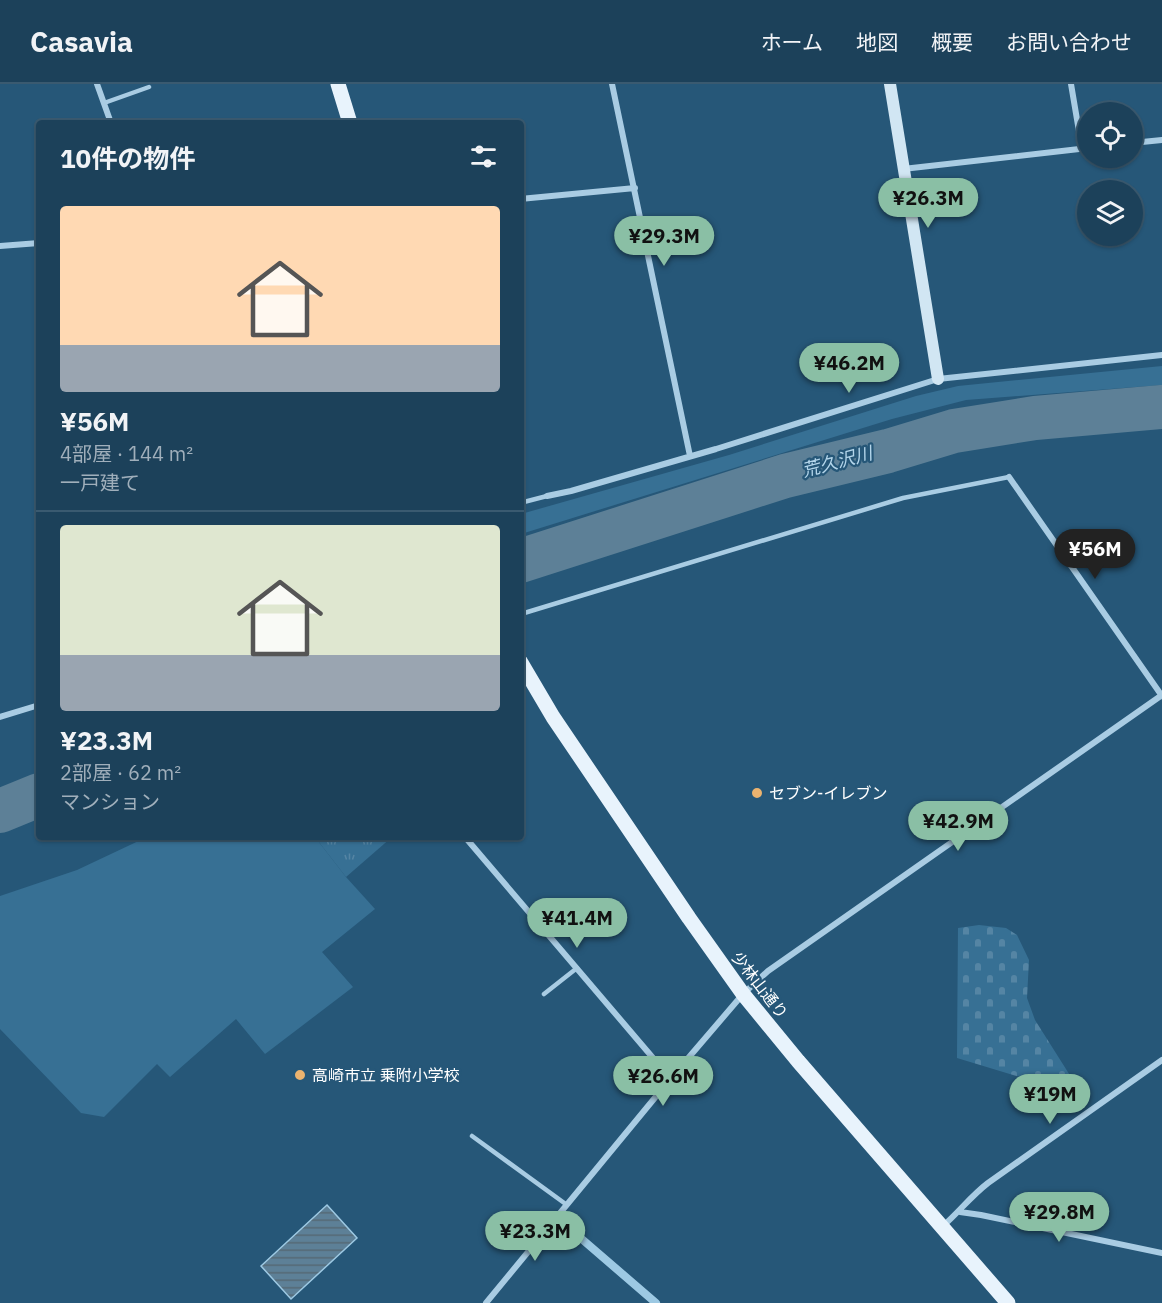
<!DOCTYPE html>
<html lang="ja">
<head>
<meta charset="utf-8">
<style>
	:root { --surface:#1c415a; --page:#294c63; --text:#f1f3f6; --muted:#a0afbb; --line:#3a5a70; --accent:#8abfa5 }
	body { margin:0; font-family:"IBM Plex Sans","Noto Sans JP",sans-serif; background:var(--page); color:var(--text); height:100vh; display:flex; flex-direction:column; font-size:22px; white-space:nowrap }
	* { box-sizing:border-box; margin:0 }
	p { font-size:20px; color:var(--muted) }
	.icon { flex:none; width:33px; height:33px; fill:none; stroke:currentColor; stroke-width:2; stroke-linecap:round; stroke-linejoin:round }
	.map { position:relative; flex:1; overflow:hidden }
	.drawer { position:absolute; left:36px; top:36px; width:488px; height:720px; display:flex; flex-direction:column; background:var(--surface); border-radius:6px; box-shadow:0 2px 4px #0004,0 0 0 2px var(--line) }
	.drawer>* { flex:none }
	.fabs { position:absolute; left:1077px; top:18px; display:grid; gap:12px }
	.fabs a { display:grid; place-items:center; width:66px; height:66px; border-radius:50%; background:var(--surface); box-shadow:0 2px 4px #0004,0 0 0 2px var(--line); font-size:30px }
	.price { position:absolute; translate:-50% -51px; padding:0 14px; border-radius:21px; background:var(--accent); color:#111; font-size:20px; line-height:39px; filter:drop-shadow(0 2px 3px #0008) }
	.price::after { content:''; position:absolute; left:50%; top:36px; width:18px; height:14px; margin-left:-9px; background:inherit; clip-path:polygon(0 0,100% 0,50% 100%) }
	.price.selected { background:#222; color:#fff }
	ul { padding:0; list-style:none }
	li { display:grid; align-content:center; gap:12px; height:318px; padding:0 24px }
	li+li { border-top:2px solid var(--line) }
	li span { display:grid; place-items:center; height:186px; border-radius:6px; color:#555 }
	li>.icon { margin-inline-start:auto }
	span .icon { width:108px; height:108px; fill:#fffc; stroke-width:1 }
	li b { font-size:26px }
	h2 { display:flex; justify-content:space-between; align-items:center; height:72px; padding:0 24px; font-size:26px }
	header { display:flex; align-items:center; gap:36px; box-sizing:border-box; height:84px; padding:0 30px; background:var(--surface); border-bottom:2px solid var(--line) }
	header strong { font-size:28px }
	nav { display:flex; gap:33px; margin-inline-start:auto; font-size:21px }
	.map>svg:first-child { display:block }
	.grass { fill:#377094 }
	.cemetery { fill:url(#cemetery-stones) }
	.park { fill:url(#park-tufts) }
	.water { fill:url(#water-rules); stroke:#9dc9e3; stroke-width:1.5 }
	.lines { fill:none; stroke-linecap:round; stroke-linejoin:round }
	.stream { stroke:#9dc9e3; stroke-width:8 }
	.river { stroke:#5d8097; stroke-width:44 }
	.lane { stroke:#a9cce3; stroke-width:4.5 }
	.street { stroke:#a9cce3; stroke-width:6 }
	.secondary { stroke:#d1e6f3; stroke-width:12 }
	.primary { stroke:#e8f3fc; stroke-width:15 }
	.poi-dot { fill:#ebb36f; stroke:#265778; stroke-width:2 }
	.labels { text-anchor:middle; stroke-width:4.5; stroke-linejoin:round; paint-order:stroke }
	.poi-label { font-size:16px; fill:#fff; stroke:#265778; text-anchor:start }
	.street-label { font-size:16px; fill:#fff; stroke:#265778 }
	.water-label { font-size:18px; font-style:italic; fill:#b4d6eb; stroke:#265778 }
</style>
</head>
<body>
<header>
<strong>Casavia</strong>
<nav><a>ホーム</a><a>地図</a><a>概要</a><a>お問い合わせ</a></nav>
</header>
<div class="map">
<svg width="1162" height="1219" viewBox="0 0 1162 1219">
	<defs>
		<pattern id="cemetery-stones" width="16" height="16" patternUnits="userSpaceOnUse" patternTransform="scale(1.5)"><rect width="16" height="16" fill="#377094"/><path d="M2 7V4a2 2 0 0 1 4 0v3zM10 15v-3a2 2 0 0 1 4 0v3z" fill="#5585a4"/></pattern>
		<pattern id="park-tufts" width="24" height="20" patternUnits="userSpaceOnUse" patternTransform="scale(1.5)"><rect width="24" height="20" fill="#377094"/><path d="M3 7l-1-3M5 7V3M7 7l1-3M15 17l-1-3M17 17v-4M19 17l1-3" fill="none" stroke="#5585a4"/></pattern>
		<pattern id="water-rules" width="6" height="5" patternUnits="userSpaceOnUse" patternTransform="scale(1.5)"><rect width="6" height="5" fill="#5d8097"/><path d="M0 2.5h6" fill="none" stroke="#556975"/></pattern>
	</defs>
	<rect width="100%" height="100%" fill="#265778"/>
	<!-- grass -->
	<path class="grass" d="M1162,282V301L966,316L892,335L521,450V430L729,371L916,312L958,302Z
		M147,753H315L346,793L375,825L322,868L353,903L269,967L265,970L236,935L170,993L157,980L104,1033L81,1029L0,945V812L77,786Z"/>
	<!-- cemetery -->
	<path class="cemetery" d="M979,841L1006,844L1017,851L1029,876L1027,914L1035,936L1071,993L1042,998L1030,996L957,974L958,844Z"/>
	<!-- park -->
	<path class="park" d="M315,753H392L346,793Z"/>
	<!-- water -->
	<path class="water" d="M327,1121L357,1154L291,1215L261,1182Z"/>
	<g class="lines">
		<!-- stream -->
		<path class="stream" d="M569,1144L656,1219"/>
		<!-- river -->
		<path class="river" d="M520,477L785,392L888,367L954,347L1035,334L1162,323
			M0,727L39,711"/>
		<!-- lane -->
		<path class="lane" d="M104,19L149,3
			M520,419L547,412
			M521,530L903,414L1009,393
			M544,910L577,884
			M472,1052L567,1121"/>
		<!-- street -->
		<path class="street" d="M97,0L111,39
			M612,0L690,372
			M1071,0L1082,65
			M1132,59L1162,56
			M903,85L1088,64
			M520,115L635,104
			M0,162L39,159
			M1009,393L1162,612
			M547,412L571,407L716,365L938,295L1162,271
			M0,633L39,621
			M465,753L659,981L672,993
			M960,1128L981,1131L1162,1169
			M943,1142C959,1128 971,1112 988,1099L1162,976
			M486,1219L672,993L743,910L768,887L1162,611"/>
		<!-- secondary -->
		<path class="secondary" d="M890,0L938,295"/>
		<!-- primary -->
		<path class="primary" d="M338,0L350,39
			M520,577L553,633L689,834L743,910L798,977L1008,1219"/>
	</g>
	<!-- markers -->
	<g class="poi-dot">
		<circle cx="757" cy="709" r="6"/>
		<circle cx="300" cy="991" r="6"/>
	</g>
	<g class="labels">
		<!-- poi labels -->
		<g class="poi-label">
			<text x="769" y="715">セブン-イレブン</text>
			<text x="312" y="997">高崎市立 乗附小学校</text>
		</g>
		<!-- street labels -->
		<g class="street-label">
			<text transform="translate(760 901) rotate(52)" y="6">少林山通り</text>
		</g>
		<!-- water labels -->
		<g class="water-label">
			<text transform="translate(837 378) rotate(-15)" y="6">荒久沢川</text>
		</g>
	</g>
</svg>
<div class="fabs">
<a><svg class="icon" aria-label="locate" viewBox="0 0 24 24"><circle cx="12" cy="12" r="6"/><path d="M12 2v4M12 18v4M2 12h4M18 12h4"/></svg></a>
<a><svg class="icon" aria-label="layers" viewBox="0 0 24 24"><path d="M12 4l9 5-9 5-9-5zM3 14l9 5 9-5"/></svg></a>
</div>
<b class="price" style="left:928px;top:145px">¥26.3M</b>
<b class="price" style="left:664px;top:183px">¥29.3M</b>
<b class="price" style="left:849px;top:310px">¥46.2M</b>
<b class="price selected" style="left:1095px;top:496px">¥56M</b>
<b class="price" style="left:958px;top:768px">¥42.9M</b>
<b class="price" style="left:577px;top:865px">¥41.4M</b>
<b class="price" style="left:663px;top:1023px">¥26.6M</b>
<b class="price" style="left:1050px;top:1041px">¥19M</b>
<b class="price" style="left:1059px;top:1159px">¥29.8M</b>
<b class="price" style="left:535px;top:1178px">¥23.3M</b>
<section class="drawer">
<h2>10件の物件<svg class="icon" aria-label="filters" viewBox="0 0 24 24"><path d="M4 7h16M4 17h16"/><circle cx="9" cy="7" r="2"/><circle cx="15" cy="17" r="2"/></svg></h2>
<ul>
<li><span style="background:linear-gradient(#ffd9b3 75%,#9aa5b1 0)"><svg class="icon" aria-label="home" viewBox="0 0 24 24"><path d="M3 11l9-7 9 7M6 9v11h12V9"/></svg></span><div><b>¥56M</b><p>4部屋 · 144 m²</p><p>一戸建て</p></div></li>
<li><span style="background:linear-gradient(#dfe7d0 70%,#9aa5b1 0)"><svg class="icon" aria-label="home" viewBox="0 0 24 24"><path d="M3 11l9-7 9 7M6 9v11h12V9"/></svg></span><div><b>¥23.3M</b><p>2部屋 · 62 m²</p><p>マンション</p></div></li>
</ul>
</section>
</div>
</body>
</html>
